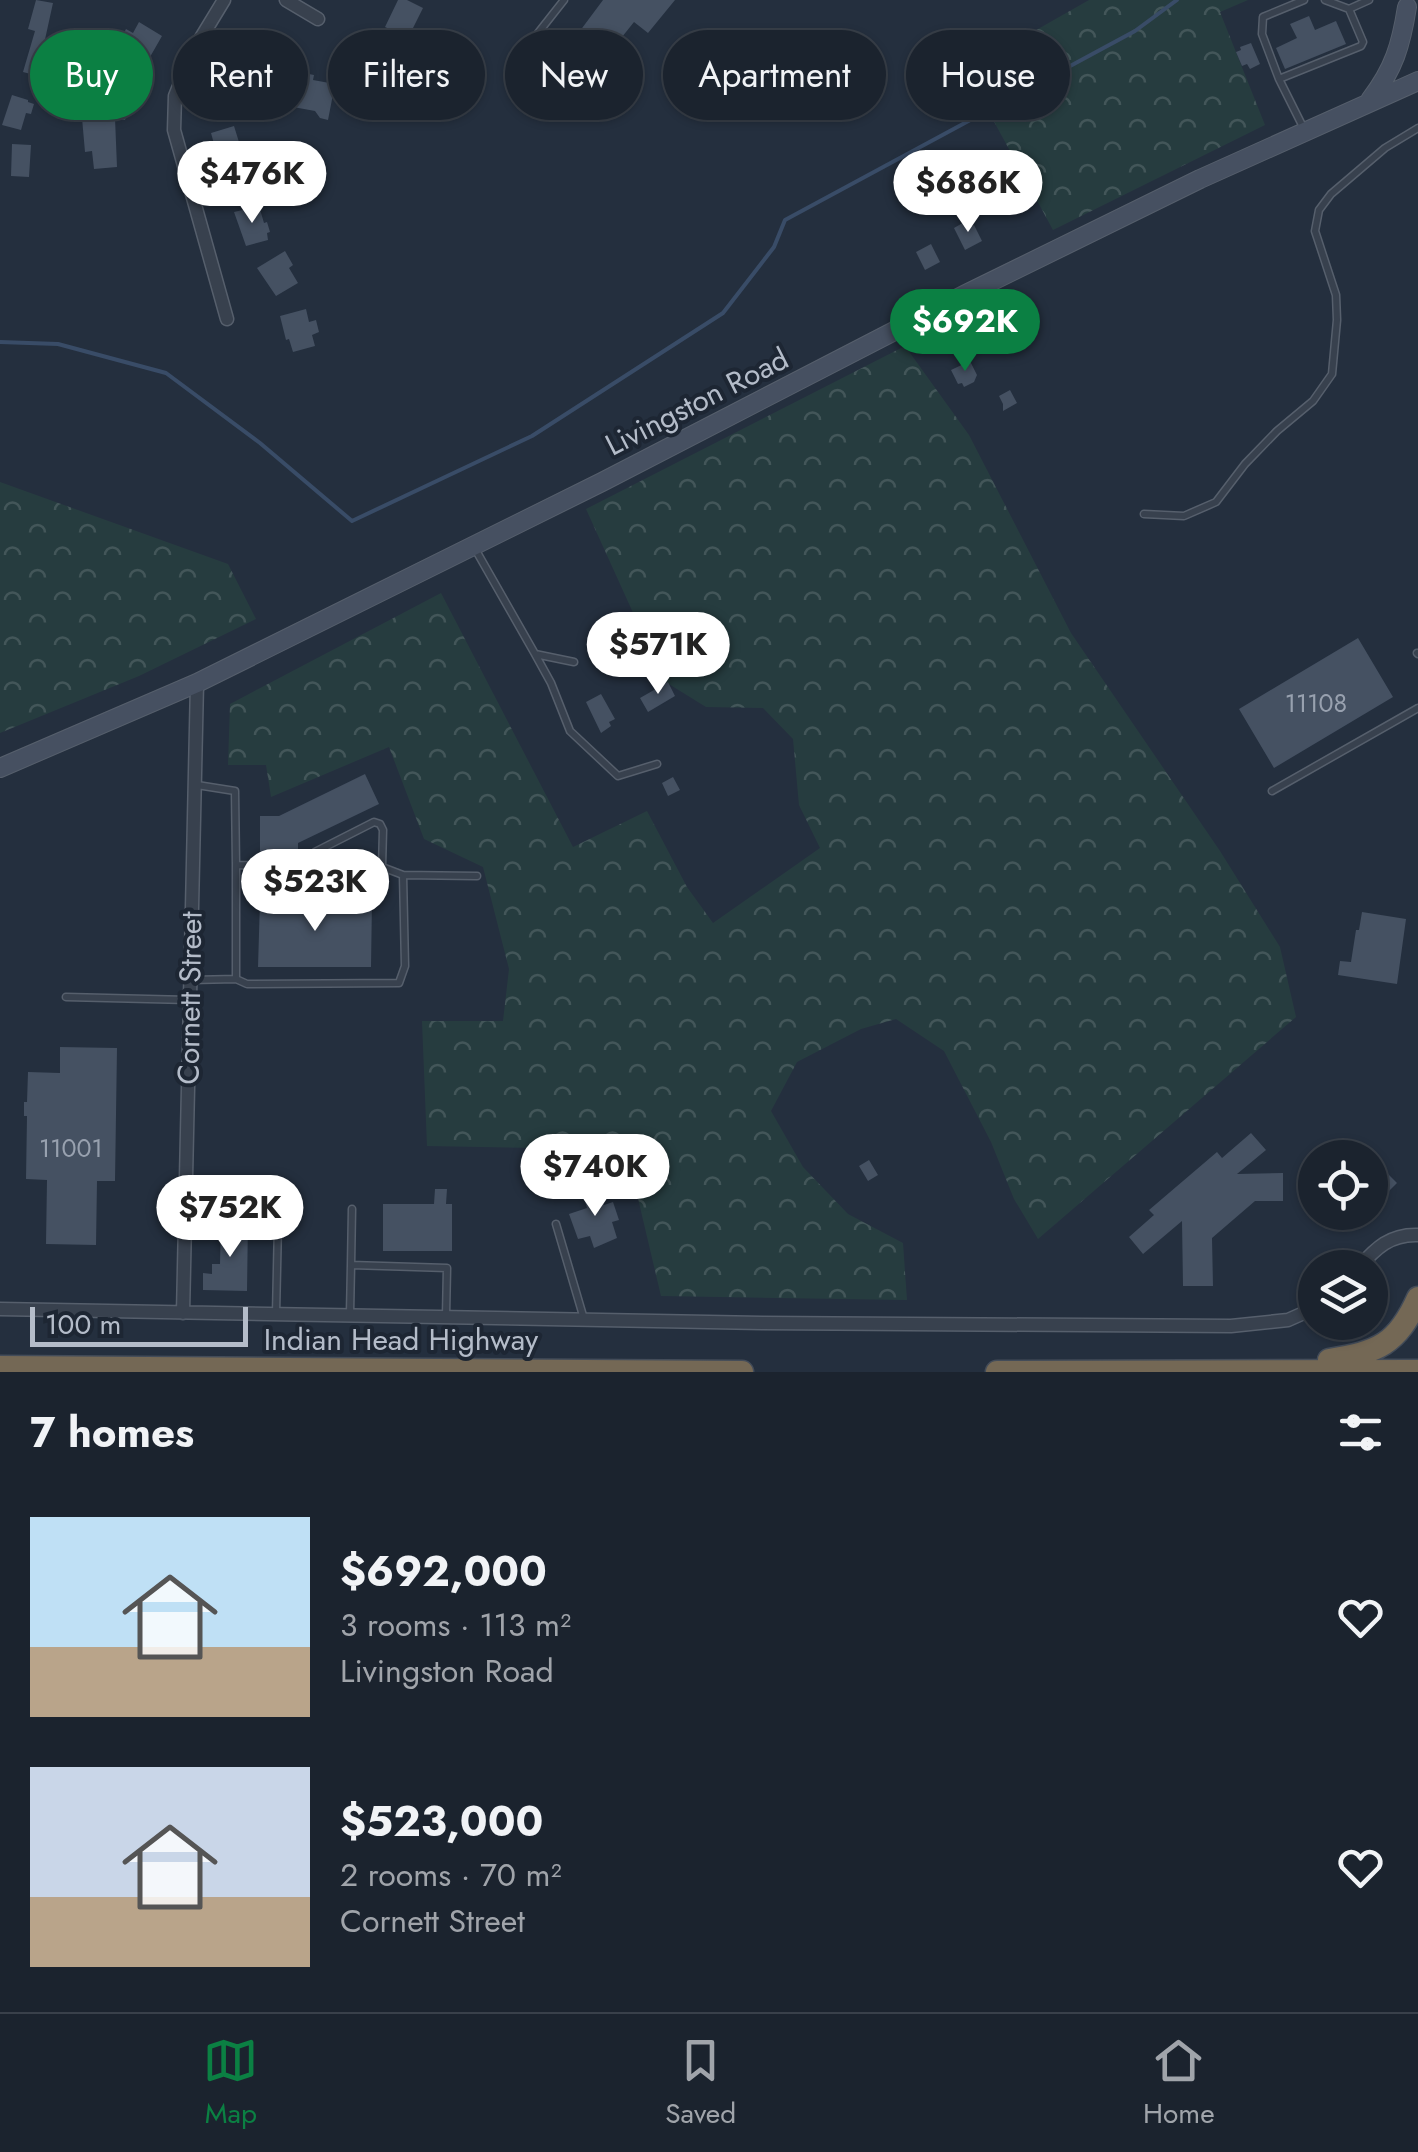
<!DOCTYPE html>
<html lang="en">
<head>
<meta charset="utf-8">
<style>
	:root { --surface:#1b232e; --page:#242b36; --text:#f1f3f6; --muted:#a0a4aa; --line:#39404a; --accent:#0b8043 }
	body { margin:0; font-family:Jost,sans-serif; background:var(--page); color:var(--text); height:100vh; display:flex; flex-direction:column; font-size:38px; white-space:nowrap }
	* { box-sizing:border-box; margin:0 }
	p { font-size:32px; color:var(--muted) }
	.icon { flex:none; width:55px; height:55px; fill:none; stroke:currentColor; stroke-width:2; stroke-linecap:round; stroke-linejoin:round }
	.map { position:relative; height:1372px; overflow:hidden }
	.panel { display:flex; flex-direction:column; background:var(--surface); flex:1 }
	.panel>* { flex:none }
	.hud { position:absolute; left:30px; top:30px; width:1360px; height:90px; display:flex; gap:20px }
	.controls { position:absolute; left:1298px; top:1140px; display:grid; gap:20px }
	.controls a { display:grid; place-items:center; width:90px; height:90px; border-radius:50%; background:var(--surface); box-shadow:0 2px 8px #0004,0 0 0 2px var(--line); font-size:50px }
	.scale { position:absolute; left:30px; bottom:25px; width:218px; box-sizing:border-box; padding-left:10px; border:5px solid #b4bcc9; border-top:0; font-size:28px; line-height:35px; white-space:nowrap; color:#b4bcc9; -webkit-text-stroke:8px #1d2633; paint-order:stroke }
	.price { position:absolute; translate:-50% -85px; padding:0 22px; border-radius:35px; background:#fff; color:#222; font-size:32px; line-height:65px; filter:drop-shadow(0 2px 5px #0008) }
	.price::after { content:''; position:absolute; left:50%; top:60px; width:30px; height:22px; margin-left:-15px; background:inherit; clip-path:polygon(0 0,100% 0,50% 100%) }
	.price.active { background:var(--accent); color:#fff }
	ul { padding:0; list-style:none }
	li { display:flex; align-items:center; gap:30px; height:250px; padding:0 30px }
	li span { display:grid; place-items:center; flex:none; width:280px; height:200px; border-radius:0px; color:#555 }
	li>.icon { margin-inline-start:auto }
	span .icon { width:120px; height:120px; fill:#fffc; stroke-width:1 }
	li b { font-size:42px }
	h2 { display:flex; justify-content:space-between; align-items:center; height:120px; padding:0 30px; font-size:42px }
	.pill { padding:0 35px; border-radius:45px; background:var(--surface); box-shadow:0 2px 8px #0004,0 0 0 2px var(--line); font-size:35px; line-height:90px }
	.pill.active { background:var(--accent); color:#fff }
	.tabs { display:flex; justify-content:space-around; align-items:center; height:140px; border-top:2px solid var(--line); background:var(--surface); font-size:28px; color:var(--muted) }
	.tabs a { display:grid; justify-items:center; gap:5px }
	.tabs .active { color:var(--accent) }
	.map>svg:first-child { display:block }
	.forest { fill:url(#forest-crowns) }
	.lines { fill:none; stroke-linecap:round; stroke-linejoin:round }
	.stream { stroke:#394c67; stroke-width:4 }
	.building { fill:#455162 }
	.lane-casing { stroke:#565f6c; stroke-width:9 }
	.street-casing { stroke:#565f6c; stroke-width:15 }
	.secondary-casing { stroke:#565f6c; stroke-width:20 }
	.highway-casing { stroke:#434c59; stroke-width:25 }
	.lane { stroke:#38414e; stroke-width:6 }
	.street { stroke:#38414e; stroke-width:12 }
	.secondary { stroke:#465061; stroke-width:18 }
	.highway { stroke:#746855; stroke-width:22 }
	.labels { text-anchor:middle; stroke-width:8; stroke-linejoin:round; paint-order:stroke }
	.number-label { font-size:25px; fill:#98a1af }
	.street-label { font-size:30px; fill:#b4bcc9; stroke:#1d2633 }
</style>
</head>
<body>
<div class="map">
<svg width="1418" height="1372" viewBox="0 0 1418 1372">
	<defs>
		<pattern id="forest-crowns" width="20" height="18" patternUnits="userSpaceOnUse" patternTransform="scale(2.5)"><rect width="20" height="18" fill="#263c3f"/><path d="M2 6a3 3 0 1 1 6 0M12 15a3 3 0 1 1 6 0" fill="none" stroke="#435659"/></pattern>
	</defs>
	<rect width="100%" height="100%" fill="#242f3e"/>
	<!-- forest -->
	<path class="forest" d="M1089,0H1248L1220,12L1265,125L1053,230L966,70Z
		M905,346L969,435L1071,633L1220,851L1280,947L1296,1017L1038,1239L1014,1199L991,1142L944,1051L896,1019L861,1029L797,1062L771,1111L803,1167L848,1214L903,1243L907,1300L661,1296L636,1190L594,1149L427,1146L422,1021H503L509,969L483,867L424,839L389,747L271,797L266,765H228L230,704L441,593L573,847L647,811L687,887L713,923L820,848L799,805L793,739L763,708L706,707L664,681L586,509Z
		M0,482L228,564L256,619L139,676L0,733Z"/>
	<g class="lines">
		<!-- stream -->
		<path class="stream" d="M0,342L58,344L166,373L260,443L352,521L532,436L723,313L774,247L785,220L1135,31L1177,0"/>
	</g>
	<!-- building -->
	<path class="building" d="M36,0L53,3L44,44L49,46L42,77L23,72L35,31L28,29Z
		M398,0H407L423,8L408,38L385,27Z
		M603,0H675L648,33L634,22L594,72L582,63L578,68L562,55Z
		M1309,16L1315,30L1336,21L1346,44L1285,69L1276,48L1297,38L1290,24Z
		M139,22L162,36L150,57L148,56L140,67L119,55L125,45L120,41L126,29L133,33Z
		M247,31L259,39L257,41L271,55L260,72L256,69L243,91L249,94L241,106L226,97L230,113L210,100L216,91L214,87Z
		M1251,43L1260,64L1250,69L1247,64L1242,66L1236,52L1241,50L1240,47Z
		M365,49L383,63L362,90L342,74Z
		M299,72L314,75L313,80L335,84L328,120L320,118L315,111L293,107Z
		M102,77L135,83L131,106H129L125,120L115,118L117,167L94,169L92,151L85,152L82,118L95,116L99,90H102Z
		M12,95L28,100V102L34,104L31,114L26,113L21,130L2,125Z
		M234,126L243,155L219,162L211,133Z
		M294,142L313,157L294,181L275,166Z
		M12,144L31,145L29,177L11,176Z
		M259,206L264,223L267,222L270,232L267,233L268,240L246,246L234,212Z
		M966,221L970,227L974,225L982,241L965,250L954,228Z
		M931,244L940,262L925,270L916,252Z
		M285,251L293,265L289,268L298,283L276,296L257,268Z
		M306,309L309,322L316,320L319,332L312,335L315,346L293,352L289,339L286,340L280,316Z
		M970,361L977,375L974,382L964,387L962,383L958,384L951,370Z
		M1010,390L1017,403L1003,411V404L999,396Z
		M1358,638L1393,697L1274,768L1239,709Z
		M668,682L675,696L648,712L640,698Z
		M601,694L615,719L609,722L611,726L601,733L586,702Z
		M365,774L379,804L298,843V852L260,851V816H279Z
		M673,777L680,790L668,796L662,783Z
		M260,900L372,901L371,967H258Z
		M1362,912L1406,919L1397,984L1338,975L1340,961L1351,962L1356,930H1359Z
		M60,1047L117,1048L115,1181H97L96,1245L46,1244L47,1180L26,1179L27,1116H24V1102H27L28,1072L60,1073Z
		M1251,1133L1266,1150L1237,1174L1283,1173V1201H1255L1212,1238L1213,1286H1183L1182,1221L1143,1254L1129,1237L1154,1215L1149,1210L1217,1152L1222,1158Z
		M1370,1156L1397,1183L1370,1210Z
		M869,1160L878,1175L868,1181L859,1166Z
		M598,1186L604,1205L613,1202L619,1220L612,1222L617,1238L594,1248L590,1236L578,1239L569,1214L587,1208L582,1191Z
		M435,1189H447L446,1204H452V1251H383V1204H434Z
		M221,1221H248L247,1291L203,1290V1273L212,1274V1264H220Z"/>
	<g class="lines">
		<defs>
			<path id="lane" d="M1325,0L1349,9L1369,0
				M538,33L564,0
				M1279,79L1262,34L1263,17L1304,0
				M1304,129L1279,79L1361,46L1363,42L1349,9
				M1144,514L1184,516L1216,502L1245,464L1277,431L1313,401L1332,374L1337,320L1336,295L1315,231L1319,210L1331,194L1385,148L1418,128
				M474,547L535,654L574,662
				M1417,653L1418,654
				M535,654L551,683L570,731L618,776L657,764
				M197,785L235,791L236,865
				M1272,791L1418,708
				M309,866L315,852L374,822L380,824L383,830L382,867
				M403,875L477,876
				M191,980L236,979L247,984L399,983L405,966L403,875L382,867L236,865V979
				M66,997L189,1000
				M556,1224L584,1319
				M351,1265L352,1209
				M276,1314L278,1224
				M350,1314L351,1265L447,1268L446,1316"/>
			<path id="street" d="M224,0L193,51L175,96L174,130L227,319
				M286,0L318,19
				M1358,1268C1376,1248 1390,1234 1418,1235
				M0,1309L762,1323L1231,1326L1288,1320L1315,1308
				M183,1313L197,683"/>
			<path id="secondary" d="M1370,100C1394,69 1401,45 1407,7
				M0,768L197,683L602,482L966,294L1200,179L1418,81"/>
			<path id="highway" d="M1329,1360C1378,1352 1397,1345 1418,1298
				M0,1367L742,1372
				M997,1372L1418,1371"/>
		</defs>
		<!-- lane casing -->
		<use href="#lane" class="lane-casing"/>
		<!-- street casing -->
		<use href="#street" class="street-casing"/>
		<!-- secondary casing -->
		<use href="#secondary" class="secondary-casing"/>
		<!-- highway casing -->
		<use href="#highway" class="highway-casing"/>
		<!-- lane -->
		<use href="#lane" class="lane"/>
		<!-- street -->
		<use href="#street" class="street"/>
		<!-- secondary -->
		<use href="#secondary" class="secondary"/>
		<!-- highway -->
		<use href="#highway" class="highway"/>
	</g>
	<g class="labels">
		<!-- number labels -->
		<g class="number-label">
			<text x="1316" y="712">11108</text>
			<text x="71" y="1157">11001</text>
		</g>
		<!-- street labels -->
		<g class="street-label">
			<text transform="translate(697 402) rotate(-27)" y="10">Livingston Road</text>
			<text transform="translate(190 998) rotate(-89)" y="10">Cornett Street</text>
			<text x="401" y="1350">Indian Head Highway</text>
		</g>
	</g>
</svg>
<div class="controls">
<a><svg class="icon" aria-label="locate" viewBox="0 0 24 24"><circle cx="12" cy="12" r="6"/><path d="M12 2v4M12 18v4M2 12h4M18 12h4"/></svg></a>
<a><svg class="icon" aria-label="layers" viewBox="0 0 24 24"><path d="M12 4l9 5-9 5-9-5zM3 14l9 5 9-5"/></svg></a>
</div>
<div class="scale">100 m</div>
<b class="price" style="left:252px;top:226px">$476K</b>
<b class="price" style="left:968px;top:235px">$686K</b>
<b class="price active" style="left:965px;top:374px">$692K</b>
<b class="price" style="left:658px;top:697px">$571K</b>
<b class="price" style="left:315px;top:934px">$523K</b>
<b class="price" style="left:595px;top:1219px">$740K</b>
<b class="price" style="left:230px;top:1260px">$752K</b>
<div class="hud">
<a class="pill active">Buy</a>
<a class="pill">Rent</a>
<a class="pill">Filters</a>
<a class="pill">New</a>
<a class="pill">Apartment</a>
<a class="pill">House</a>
</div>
</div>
<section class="panel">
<h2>7 homes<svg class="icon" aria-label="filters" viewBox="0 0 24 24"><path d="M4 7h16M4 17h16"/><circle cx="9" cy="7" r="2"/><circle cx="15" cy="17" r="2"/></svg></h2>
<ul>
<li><span style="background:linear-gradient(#bfe0f5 65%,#b9a48a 0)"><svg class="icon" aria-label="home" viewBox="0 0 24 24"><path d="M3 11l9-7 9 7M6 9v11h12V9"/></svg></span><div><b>$692,000</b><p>3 rooms · 113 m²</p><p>Livingston Road</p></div><svg class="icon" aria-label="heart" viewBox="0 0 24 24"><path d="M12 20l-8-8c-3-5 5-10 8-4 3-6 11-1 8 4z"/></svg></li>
<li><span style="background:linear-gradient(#c9d6e8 65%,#b9a48a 0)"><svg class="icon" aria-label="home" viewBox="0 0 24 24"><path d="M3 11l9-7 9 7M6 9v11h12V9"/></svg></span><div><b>$523,000</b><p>2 rooms · 70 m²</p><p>Cornett Street</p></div><svg class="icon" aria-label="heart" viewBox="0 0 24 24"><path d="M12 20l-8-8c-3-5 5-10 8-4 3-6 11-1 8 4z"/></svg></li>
</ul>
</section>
<nav class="tabs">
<a class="active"><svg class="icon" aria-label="map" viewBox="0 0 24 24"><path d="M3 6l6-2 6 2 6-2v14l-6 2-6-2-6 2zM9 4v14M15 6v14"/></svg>Map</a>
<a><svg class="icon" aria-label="saved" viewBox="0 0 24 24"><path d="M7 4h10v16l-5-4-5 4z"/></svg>Saved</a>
<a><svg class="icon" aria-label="home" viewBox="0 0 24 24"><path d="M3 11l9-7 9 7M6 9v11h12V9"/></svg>Home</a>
</nav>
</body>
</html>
